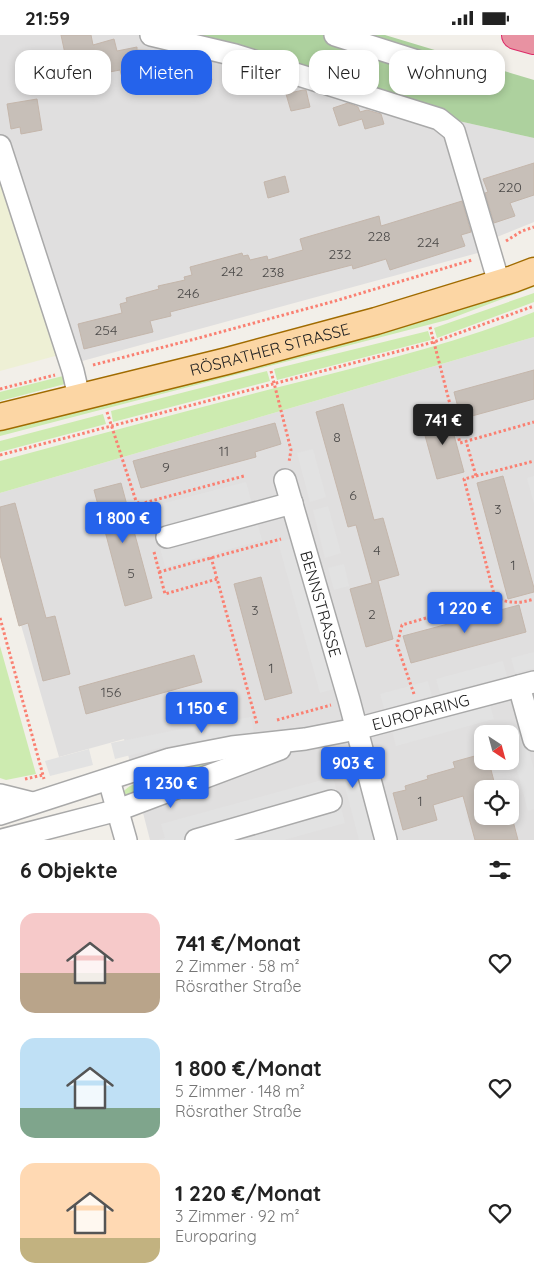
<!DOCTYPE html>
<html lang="de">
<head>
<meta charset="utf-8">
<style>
	:root { --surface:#fff; --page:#f2f2f2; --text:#222; --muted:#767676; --accent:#2563eb }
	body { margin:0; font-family:Quicksand,sans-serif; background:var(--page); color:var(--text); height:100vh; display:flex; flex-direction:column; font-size:19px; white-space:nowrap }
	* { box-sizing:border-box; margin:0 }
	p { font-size:16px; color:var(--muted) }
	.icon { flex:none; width:28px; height:28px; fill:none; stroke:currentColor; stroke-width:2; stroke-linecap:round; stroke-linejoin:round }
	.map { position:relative; height:805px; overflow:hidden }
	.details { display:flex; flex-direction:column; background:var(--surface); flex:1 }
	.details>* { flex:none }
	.top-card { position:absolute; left:15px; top:15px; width:505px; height:45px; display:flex; gap:10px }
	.needle { width:32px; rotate:144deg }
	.fabs { position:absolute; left:474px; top:690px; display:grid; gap:10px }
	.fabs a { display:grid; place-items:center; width:45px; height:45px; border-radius:10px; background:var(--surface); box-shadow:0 2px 8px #0003; font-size:25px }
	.price { position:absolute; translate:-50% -42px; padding:0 11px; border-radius:5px; background:var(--accent); color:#fff; font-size:16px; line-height:32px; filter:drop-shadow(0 1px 2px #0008) }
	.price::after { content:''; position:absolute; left:50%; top:30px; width:15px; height:11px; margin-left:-8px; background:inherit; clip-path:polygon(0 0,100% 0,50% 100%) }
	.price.active { background:#222; color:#fff }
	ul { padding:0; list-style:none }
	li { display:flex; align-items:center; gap:15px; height:125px; padding:0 20px }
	li span { display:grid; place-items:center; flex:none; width:140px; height:100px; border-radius:15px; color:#555 }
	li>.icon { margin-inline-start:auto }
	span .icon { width:60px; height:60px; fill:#fffc; stroke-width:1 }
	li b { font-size:21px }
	h2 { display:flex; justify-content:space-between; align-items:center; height:60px; padding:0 20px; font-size:21px }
	.pill { padding:0 18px; border-radius:15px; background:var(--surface); box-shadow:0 2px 8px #0003; font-size:18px; line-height:45px }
	.pill.active { background:var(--accent); color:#fff }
	.status { display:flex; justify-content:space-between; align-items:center; height:35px; padding:0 25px; background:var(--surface); direction:ltr }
	.status svg { height:14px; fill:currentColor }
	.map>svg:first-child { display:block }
	.residential { fill:#e0dfdf; fill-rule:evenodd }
	.farmland { fill:#eef0d5 }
	.grass { fill:#cdebb0 }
	.forest { fill:#add19e }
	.parking { fill:#e2e2e2 }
	.building { fill:#c7bfb8; stroke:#c4b6ab }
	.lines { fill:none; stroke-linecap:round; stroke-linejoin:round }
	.minor-casing { stroke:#a9a9a9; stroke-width:24 }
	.major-casing { stroke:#a06b00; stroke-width:29 }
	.highway-casing { stroke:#dc2a67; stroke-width:30 }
	.path { stroke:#fa8072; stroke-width:3; stroke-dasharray:2.5 2.5; stroke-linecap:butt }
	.minor { stroke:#fff; stroke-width:21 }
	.major { stroke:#fcd6a4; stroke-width:26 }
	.highway { stroke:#e892a2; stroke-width:28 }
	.labels { text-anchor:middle; stroke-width:4; stroke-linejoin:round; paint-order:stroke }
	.number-label { font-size:14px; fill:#4b4948 }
	.street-label { font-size:16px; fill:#222; stroke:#fff }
</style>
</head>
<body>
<div class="status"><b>21:59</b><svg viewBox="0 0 49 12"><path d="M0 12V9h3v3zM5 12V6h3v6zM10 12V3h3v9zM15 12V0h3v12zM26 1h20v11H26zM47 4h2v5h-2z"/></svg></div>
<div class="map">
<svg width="534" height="805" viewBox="0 0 534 805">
	<rect width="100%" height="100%" fill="#f2efe9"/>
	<!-- residential -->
	<path class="residential" d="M0,0H196L454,85L534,103V187L482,208L485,216L75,328L0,107Z
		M534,302V805H150L124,704L59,722L0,517V458ZM482,699H510V726H482ZM482,754H510V781H482Z"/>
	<!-- farmland -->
	<path class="farmland" d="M0,147L59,320L0,336Z"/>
	<!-- grass -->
	<path class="grass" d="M534,248V252L447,285L0,401V395L441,280Z
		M534,258V267L437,303L434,293Z
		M534,277V302L0,458V426C93,401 186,376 279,352C365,330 451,310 534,277Z
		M428,296L431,305L277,345L274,334Z
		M267,336L270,346L113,387L111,376Z
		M63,341L65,349L0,366V357Z
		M103,379L106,389L0,417V406Z
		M0,611L36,739L6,745L0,743Z
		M217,725L218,727L152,752L126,760L123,757C128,751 136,748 143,745C169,734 190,730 217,725Z"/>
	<!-- forest -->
	<path class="forest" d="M196,0H385L534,45V103L454,85Z"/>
	<!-- parking -->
	<path class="parking" d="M313,414L326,462L310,467L297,418Z
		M534,441V469L527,443Z
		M246,447L262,505L165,532L149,472Z
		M328,471L341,518L325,523L313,475Z
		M294,503L335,654L320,658L278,507Z
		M344,529L349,551L334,555L328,533Z
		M534,617V633L515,638L511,623Z
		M503,626L507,641L440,659L436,644Z
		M428,646L432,661L384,674L380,659Z
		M490,669L494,684L396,711L392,695Z
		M251,682L254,698L163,712L115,724L111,708L201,690Z
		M523,692L534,735V774L528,776L510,709V699H507V697Z
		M89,714L93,730L50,741L45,726Z
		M358,736L376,805H359L342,740Z
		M333,742L345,788L284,805H158L165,803L161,789Z"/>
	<!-- building -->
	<path class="building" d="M61,0H91L93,10L114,4L117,16L137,12V15L166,16L207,26L212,45L168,57L164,39L124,50L120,35L99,39L96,22L67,28Z
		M303,55H306L310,72L291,76L286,59Z
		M37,64L42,95L21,99L20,92L11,94L7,69Z
		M348,68L358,72L360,77L367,75L381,79L384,89L365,94L362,84L339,91L333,73Z
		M534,128V160L510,168L515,181L494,188L485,158L488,157L483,144Z
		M285,141L289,157L268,163L264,147Z
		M462,166L471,197L461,200L465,211L390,235L386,224L353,234L352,230L170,277L171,281L150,286L153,297L84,314L78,289L122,278L120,269L127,267L126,263L159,254L158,251L185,245L184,242L192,240L190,232L242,218L243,221L248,220L250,225L267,221L268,225L303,215L300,204L379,181L381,191Z
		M534,335V364L461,384L454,357Z
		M343,369L374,485L383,483L399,540L378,546L393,604L366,612L350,554L372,548L356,490L348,492L316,377Z
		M448,378L464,437L437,444L421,386Z
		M275,388L281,409L255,417L256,422L141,453L133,426Z
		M503,441L534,553V557L508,564L477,448Z
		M121,448L152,563L125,571L94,455Z
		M15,468L46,583L55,581L70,639L43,646L28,588L19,591L0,520V472Z
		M261,542L292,658L265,665L234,549Z
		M519,570L526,597L411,628L403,601Z
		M194,620L202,647L86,679L79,652Z
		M482,719V726H484L486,732L490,731L496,754H482V781H508L509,787L513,786L518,805H475L463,761L433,770L437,785L403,795L393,758L406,755L405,751L428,744L427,741L455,733L453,727Z"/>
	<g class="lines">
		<defs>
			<g id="minor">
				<path d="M151,0L235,20L439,84L454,96L499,248"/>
				<path d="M335,0L477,45"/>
				<path d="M0,111L73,336L79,362"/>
				<path id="s1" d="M285,445L349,665L386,805"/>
				<path d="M167,502L292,468"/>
				<path d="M519,651L534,705"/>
				<path d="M109,745L126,805"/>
				<path d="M0,760L32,768"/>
				<path id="s2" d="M0,779L170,724L232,712L305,704L356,694L534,647"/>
				<path d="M2,805L118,775L280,714"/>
				<path d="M196,805L331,766"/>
			</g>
			<g id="major">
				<path id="s3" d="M0,382L227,326L376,286L513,244L534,236"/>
			</g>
			<path id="highway" d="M516,0L534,5"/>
		</defs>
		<!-- minor casing -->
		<use href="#minor" class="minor-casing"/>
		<!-- major casing -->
		<use href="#major" class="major-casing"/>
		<!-- highway casing -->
		<use href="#highway" class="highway-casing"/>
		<!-- path -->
		<path class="path" d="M506,206L522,196L534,192
			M430,292L460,408L534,387
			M93,330L195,304L335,266L472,225
			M271,336L291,415L289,427
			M0,354L55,340
			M107,377L136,466L140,469L148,495
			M0,420L434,307L534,271
			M476,441L534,426
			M140,469L244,441
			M154,517L165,559L217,544
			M211,522L257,689
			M159,537L281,504
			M495,563C509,568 519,569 534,564
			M0,583L44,744
			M414,659L397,610L402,590L495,563L464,444L476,441L466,406
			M277,685L331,670
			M25,744L43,740"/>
		<!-- minor -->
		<use href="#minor" class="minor"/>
		<!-- major -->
		<use href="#major" class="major"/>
		<!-- highway -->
		<use href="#highway" class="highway"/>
	</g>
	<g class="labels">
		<!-- number labels -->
		<g class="number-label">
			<text x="510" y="157">220</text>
			<text x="379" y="206">228</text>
			<text x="428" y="212">224</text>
			<text x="340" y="224">232</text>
			<text x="232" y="241">242</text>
			<text x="273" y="242">238</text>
			<text x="188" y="263">246</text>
			<text x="106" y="300">254</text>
			<text x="337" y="407">8</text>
			<text x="224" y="421">11</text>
			<text x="166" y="437">9</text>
			<text x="353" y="465">6</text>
			<text x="498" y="479">3</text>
			<text x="377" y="520">4</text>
			<text x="513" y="535">1</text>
			<text x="131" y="543">5</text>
			<text x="255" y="580">3</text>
			<text x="372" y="584">2</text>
			<text x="271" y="638">1</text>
			<text x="111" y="662">156</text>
			<text x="420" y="771">1</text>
		</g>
		<!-- street labels -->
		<g class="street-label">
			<text dy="6" stroke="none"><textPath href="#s3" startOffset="278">RÖSRATHER STRASSE</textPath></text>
			<text dy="6" stroke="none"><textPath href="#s1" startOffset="129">BENNSTRASSE</textPath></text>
			<text dy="6" stroke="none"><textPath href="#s2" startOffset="434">EUROPARING</textPath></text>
		</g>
	</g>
</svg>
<div class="fabs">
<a><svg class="needle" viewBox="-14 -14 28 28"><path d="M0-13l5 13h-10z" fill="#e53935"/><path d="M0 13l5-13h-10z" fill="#767676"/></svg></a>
<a><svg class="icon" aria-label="locate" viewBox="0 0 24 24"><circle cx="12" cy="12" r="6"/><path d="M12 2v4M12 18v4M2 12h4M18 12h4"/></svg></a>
</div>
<b class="price active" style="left:443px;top:411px">741 €</b>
<b class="price" style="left:123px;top:509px">1 800 €</b>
<b class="price" style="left:465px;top:599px">1 220 €</b>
<b class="price" style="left:202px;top:699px">1 150 €</b>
<b class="price" style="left:353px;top:754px">903 €</b>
<b class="price" style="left:171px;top:774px">1 230 €</b>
<div class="top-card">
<a class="pill">Kaufen</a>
<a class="pill active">Mieten</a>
<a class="pill">Filter</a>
<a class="pill">Neu</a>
<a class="pill">Wohnung</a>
</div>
</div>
<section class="details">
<h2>6 Objekte<svg class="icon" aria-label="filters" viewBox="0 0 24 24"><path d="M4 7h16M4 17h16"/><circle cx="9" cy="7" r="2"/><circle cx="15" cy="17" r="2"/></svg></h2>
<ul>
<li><span style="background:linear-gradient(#f6c9c9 60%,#b9a48a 0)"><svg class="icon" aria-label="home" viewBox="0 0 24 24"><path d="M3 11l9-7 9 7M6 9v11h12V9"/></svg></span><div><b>741 €/Monat</b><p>2 Zimmer · 58 m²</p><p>Rösrather Straße</p></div><svg class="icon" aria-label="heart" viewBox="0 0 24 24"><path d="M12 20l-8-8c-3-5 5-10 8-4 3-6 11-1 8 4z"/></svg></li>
<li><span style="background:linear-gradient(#bfe0f5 70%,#7fa58c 0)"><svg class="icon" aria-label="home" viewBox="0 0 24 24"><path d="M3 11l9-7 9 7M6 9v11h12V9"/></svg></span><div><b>1 800 €/Monat</b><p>5 Zimmer · 148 m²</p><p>Rösrather Straße</p></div><svg class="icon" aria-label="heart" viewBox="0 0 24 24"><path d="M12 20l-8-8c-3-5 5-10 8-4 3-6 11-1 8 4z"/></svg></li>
<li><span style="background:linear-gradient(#ffd9b3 75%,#c2b280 0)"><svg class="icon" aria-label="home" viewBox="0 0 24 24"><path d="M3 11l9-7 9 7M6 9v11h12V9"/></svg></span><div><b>1 220 €/Monat</b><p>3 Zimmer · 92 m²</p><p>Europaring</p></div><svg class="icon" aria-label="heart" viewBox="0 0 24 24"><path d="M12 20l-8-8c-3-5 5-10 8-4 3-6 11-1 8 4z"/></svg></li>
</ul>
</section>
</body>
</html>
